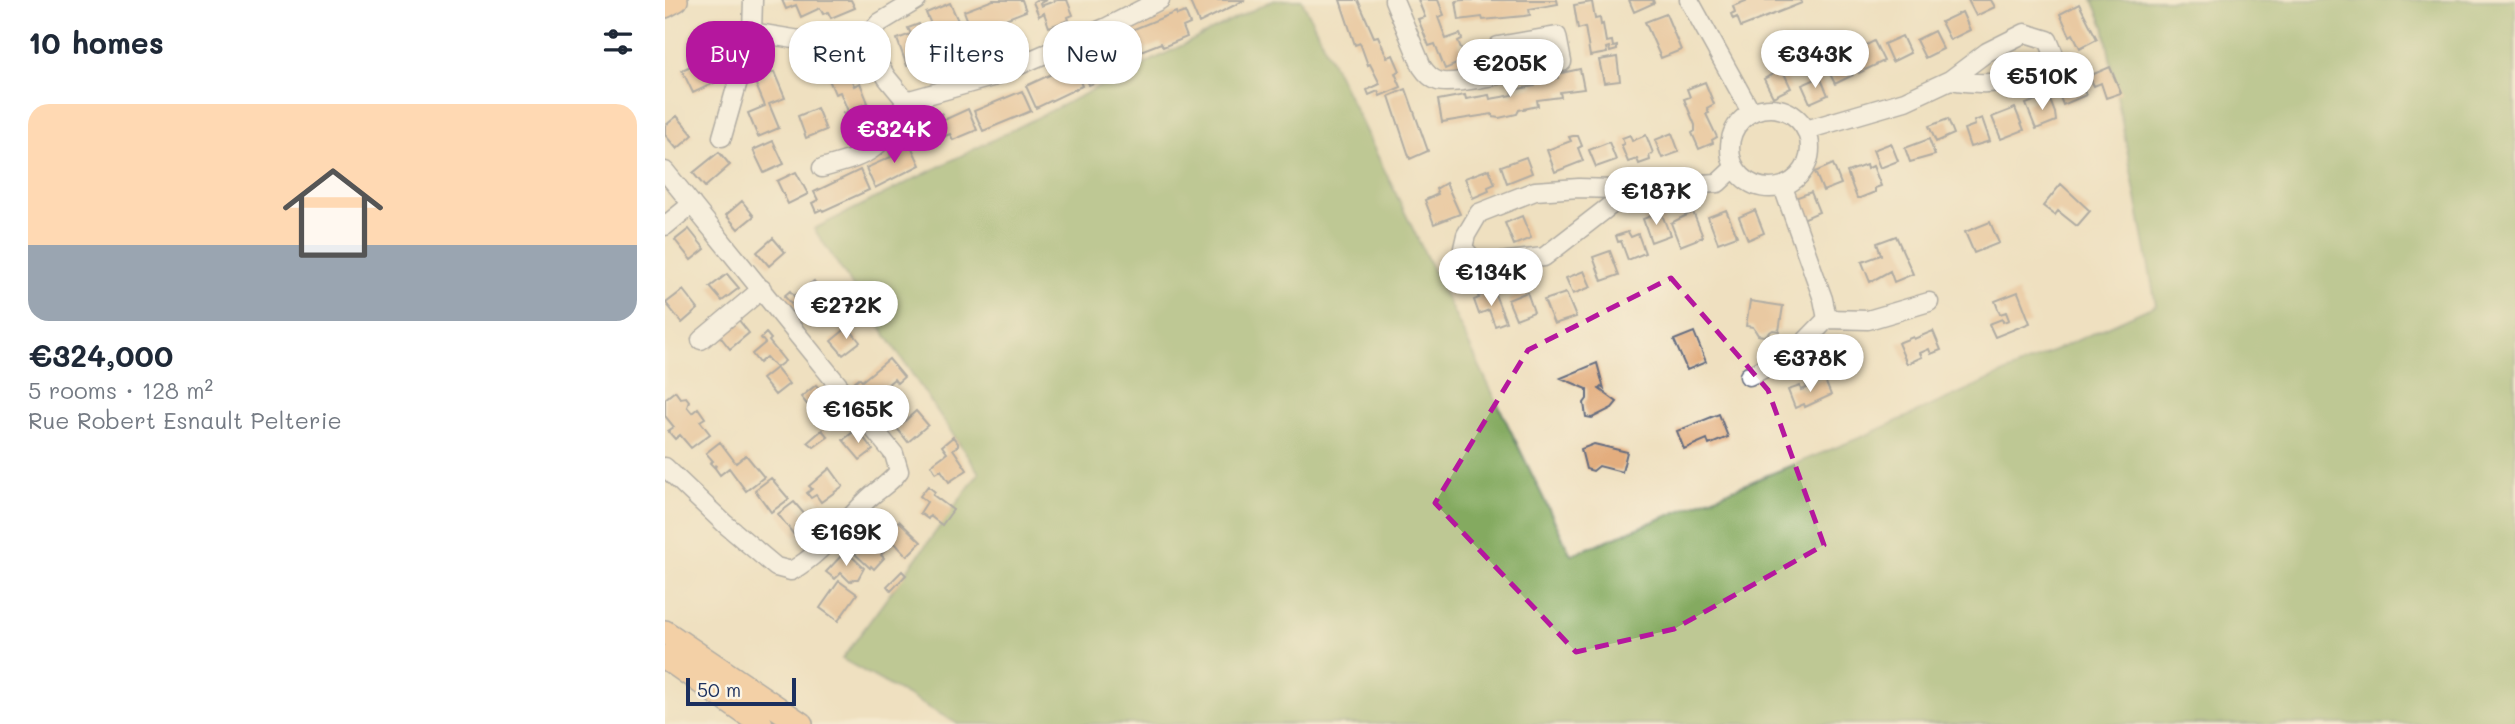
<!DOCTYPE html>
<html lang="en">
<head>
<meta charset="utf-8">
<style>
	:root { --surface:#fff; --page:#f6f6f7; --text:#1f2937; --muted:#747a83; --line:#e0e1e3; --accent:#b5179e }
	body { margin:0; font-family:Mali,sans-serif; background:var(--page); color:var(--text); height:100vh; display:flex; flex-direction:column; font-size:26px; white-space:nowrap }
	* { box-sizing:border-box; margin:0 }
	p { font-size:23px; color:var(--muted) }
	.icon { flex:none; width:38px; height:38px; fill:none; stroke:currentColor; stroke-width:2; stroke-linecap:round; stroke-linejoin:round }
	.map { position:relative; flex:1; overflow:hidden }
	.details { display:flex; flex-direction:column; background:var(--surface); width:665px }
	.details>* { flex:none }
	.banner { position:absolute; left:21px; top:21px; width:665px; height:63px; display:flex; gap:14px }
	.scale { position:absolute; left:21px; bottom:18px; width:110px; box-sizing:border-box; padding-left:7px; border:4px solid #1b2f5e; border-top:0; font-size:19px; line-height:24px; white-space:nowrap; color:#1b2f5e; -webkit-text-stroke:5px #fcf5e5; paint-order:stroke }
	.price { position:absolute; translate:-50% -60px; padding:0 16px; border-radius:24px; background:#fff; color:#222; font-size:23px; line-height:46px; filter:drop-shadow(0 2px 4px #0008) }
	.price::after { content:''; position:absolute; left:50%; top:42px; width:21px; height:16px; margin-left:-10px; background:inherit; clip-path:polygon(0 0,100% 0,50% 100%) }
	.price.on { background:var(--accent); color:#fff }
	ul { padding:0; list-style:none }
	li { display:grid; align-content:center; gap:14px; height:371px; padding:0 28px }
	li+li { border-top:2px solid var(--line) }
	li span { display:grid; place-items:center; height:217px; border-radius:21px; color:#555 }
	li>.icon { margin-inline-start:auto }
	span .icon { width:126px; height:126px; fill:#fffc; stroke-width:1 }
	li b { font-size:30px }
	h2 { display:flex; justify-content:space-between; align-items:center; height:84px; padding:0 28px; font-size:30px }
	.tag { padding:0 24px; border-radius:28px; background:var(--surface); box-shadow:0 2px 5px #0004; font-size:24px; line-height:63px }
	.tag.on { background:var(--accent); color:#fff }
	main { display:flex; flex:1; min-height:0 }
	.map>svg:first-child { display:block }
	.forest { fill:#84aa60; stroke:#506c5f; stroke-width:2 }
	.building { fill:#e3ad7e }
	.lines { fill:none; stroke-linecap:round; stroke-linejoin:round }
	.minor-casing { stroke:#656d80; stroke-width:21 }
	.major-casing { stroke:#656d80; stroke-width:26 }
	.minor { stroke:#fff; stroke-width:18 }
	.major { stroke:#f8bd88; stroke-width:23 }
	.marked { fill:none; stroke:#b5179e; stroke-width:5; stroke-dasharray:14 9; stroke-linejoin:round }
</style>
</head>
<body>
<main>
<section class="details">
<h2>10 homes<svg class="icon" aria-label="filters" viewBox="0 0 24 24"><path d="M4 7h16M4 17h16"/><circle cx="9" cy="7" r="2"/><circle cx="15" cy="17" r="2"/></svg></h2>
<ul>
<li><span style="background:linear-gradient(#ffd9b3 65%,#9aa5b1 0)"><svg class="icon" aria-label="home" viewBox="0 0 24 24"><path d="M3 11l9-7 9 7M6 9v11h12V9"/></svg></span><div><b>€324,000</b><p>5 rooms · 128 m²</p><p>Rue Robert Esnault Pelterie</p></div></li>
</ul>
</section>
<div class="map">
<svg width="1850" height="724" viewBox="0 0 1850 724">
	<rect width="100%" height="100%" fill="#fcf5e5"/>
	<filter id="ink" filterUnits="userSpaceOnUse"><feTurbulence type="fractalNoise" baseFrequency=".0143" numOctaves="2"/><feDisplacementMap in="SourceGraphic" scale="14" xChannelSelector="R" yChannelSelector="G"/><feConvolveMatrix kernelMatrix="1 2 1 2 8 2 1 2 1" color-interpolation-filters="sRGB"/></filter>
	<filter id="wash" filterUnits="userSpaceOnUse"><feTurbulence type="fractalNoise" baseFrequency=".00686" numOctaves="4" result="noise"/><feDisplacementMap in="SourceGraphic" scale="28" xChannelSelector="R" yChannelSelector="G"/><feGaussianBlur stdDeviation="1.57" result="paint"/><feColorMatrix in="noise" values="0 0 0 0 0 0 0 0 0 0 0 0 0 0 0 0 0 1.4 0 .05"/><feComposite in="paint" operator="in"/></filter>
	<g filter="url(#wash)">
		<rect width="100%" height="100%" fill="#efe0c0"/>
		<!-- forest -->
		<path class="forest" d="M608,0H637L906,555L1199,436L1491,305L1439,26L1428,0H1850V724H293L177,659L314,473L149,229Z"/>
		<g id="blocks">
			<!-- building -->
			<path class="building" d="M117,0H186L190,8L166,18L163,12L158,14L155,8L136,17L131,5L121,9Z
				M328,0H357L361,11L307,32L299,11Z
				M371,0H382L375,3L376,6L392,0H402L408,15L403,17L404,20L384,27L379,13L374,16L368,2Z
				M529,0H580L534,23L525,2Z
				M675,0H693L709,37L713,36L722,57L728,55L735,71L730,73L736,87L715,96L713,91L704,95L702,90L715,84L705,64L703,65L695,43L690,45Z
				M753,0H773L779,15L773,17L781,39L795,34L797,39L793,41L801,60L780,69L770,44L764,46L753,19L760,17Z
				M798,0H892L893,4L864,9L865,15L859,16L818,20L817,17L794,20L791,1Z
				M964,0H988L989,3L969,12Z
				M1083,0H1136L1137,3L1076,27L1072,17L1068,19L1066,14L1070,12L1068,6Z
				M1303,0H1326L1330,7L1311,16Z
				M927,2L930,19L935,18L936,25L938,24L941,42L947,41L948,47L952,46V50L945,52L944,47L941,48L942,53L925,56L920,27L913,29L909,5Z
				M285,3L294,23L270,33L261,13Z
				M1414,4L1432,39L1415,48L1408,34L1405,36L1395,14Z
				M511,12L512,15L520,12L525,24L518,27L522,37L498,47L496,43L473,52L464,31Z
				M1297,12L1305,30L1285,40L1276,22Z
				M1001,14L1016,50L996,58L980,22Z
				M254,24L257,30L253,31L263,57L242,66L232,39L246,34L243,28Z
				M46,28L54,46L40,53L42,59L38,60L49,83L28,93L17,70L32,63L29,58L34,56L26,37Z
				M1269,31L1278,49L1260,58L1251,40Z
				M1237,36L1245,53L1227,62L1219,44Z
				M459,37L468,58L445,68L448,75L424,85L413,59Z
				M1209,41L1219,61L1194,73L1184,54Z
				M952,57L955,81L939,83L934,60Z
				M1179,57L1188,75L1170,84L1161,66Z
				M180,62L189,86L195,83L203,103L189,108L191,113L198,110L208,134L187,143L177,119L181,118L178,113L183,111L175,92L170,94L160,70Z
				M408,64L417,86L371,108L361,86Z
				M1445,67L1456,93L1441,98L1436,83L1429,86L1424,76Z
				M915,69L919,89L895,92L896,97L872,100L873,106L854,110L852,114L834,118L828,117L827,114L777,122L773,100L800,95L801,99L824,95L825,99L848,95L847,90L870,86L869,82L893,78L892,74Z
				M1117,69L1126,88L1108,97L1099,79Z
				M109,72L120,98L104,104L114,128L93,137L83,113L100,106L89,80Z
				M1155,77L1163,95L1145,103L1137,85Z
				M1414,80L1421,95L1398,105L1392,89Z
				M1040,82L1049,104L1042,108L1044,113L1041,114L1052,137L1047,140L1048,143L1034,149L1027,133L1030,131V125L1019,99L1025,97L1022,89Z
				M741,89L763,151L745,159L724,96Z
				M357,91L366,111L318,131L309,111Z
				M1383,95L1390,113L1391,121L1371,129L1361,104Z
				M152,108L161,130L141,138L133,116Z
				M1350,108L1359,130L1336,139L1327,117Z
				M303,109L312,130L288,140L285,134L256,146L247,126L277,113L279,120Z
				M12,116L28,135L12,149L0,135V126Z
				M1317,118L1325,141L1305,147L1299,129L1310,125L1309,121Z
				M1283,119L1289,134L1271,142L1264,126Z
				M1007,133L1014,152L997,158L990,140Z
				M965,135L967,141L981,135L988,153L984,155L985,160L974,164L972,159L963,162L956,145L959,144L957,138Z
				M908,136H913L917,146L913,148L918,161L890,172L882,150L906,141L904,137Z
				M1264,139L1270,155L1245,162L1240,148Z
				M108,141L119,164L99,173L88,150Z
				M244,142L255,165L210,188L201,168L226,157L224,151Z
				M944,142L951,160L931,167L924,150Z
				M1226,143L1233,161L1215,168L1208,150Z
				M54,152L65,165L40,187L28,173Z
				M861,157L867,173L842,183L836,166Z
				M1168,164L1176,184L1158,191L1150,172Z
				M1201,165L1202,169L1208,166L1216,186L1210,188V192L1195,198H1192L1182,172Z
				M824,169L830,184L823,187L824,191L808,198L800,178Z
				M195,170L204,190L158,211L157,209L151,212L147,203L153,200L149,192Z
				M131,172L143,194L123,204L112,181Z
				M781,183L795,214L769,224L760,200L773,194L771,189Z
				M1396,184L1425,211L1412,226L1393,211L1390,215L1378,206Z
				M1146,192L1154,212L1138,219L1130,198Z
				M77,201L89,216L73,229L61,215Z
				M1061,210L1072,236L1053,243L1043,217Z
				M1090,210L1099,233L1083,240L1074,217Z
				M996,212L1005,235L986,242L978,219Z
				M1028,212L1038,237L1015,246L1006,223Z
				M857,216L866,238L849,245L840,223Z
				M1325,222L1334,243L1309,253L1300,232Z
				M24,229L40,249L26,260L10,240Z
				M963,232L966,237L973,234L980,253L963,260L956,241L953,242L951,236Z
				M1231,236L1248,274L1229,282L1225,271L1205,282L1197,262L1216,255L1212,243Z
				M108,238L120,252L104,266L92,252Z
				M945,251L954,275L937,281L928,257Z
				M919,271L926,287L908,294L901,278Z
				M62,274L74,288L57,301L45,287Z
				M149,281L162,298L143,313L134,302L129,307L119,296L125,291L129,296Z
				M18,290L33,309L17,323L1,303Z
				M829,292L841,322L830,326L824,310L814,314L809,300L814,298L813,296Z
				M862,292L869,312L851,319L843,300Z
				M1353,292L1365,323L1330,337L1324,324L1337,319L1338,322L1344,320L1341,312L1335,314L1330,301Z
				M901,293L911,317L889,324L879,300Z
				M1085,301L1118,306L1114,331L1108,330L1099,336L1093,335L1088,327L1081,326Z
				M73,319L84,333L65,349L54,335Z
				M183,327L195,342L178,355L166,341Z
				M1268,331L1276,350L1266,354L1264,349L1255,353L1257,357L1242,364L1233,343L1248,337L1249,339Z
				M1029,332L1041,362L1022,370L1009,340Z
				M101,333L106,339L104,341L120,361L111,368L101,357L94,363L87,354L100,343L96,338Z
				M224,359L239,377L232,383L229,379L209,396L205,391L200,396L189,382L194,378L197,381Z
				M932,363L939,389L936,387L934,389L952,402L947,408L927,418L921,417L919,403L922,399V389L896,378Z
				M111,368L124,384L110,395L97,379Z
				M1159,378L1166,395L1140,407L1139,404L1130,408L1123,390L1135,386L1136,390L1142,388L1141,385Z
				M151,385L164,401L149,413L136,397Z
				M10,391L15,398L21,397L24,401L22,407L27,413L33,408L40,418L35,421L45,434L26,448L15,435L10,439L3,431L9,427L0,416V399Z
				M251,411L263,425L243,442L232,428Z
				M1054,414L1063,437L1044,445L1042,439L1019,449L1012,431Z
				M192,429L208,450L195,460L178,440Z
				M157,430L163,437L149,447L143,442Z
				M288,437L293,443V446L288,449L302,470L284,482L276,470L271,473L266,465L282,453L277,446Z
				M55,442L71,463L81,455L99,477L81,491L64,468L55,475L50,468L51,465L49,467L45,463L48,461L41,453Z
				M929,444L962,452L957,472L934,466L928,471L921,469L916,449Z
				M165,468L178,486L156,502L151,495L146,498L142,493L147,489L144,486Z
				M106,478L124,499L106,512L90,490Z
				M263,486L270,492L268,495L288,510L277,525L265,516L263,519L255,513L262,502L255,496Z
				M129,502L147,523L130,536L113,514Z
				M234,521L256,542L242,556L221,534Z
				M205,531L208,533L210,532L225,545L216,555L219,558L209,569L206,566L205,568L190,554L203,538L201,536Z
				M184,554L199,568L193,579H189L185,582L176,573L170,579L161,572L176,556L179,558Z
				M237,571L241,575L226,591L222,586Z
				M174,581L192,594L173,621L155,608Z"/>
		</g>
	</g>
	<g filter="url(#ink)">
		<use href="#blocks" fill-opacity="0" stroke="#656d80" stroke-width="2"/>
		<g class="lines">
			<defs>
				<path id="minor" d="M729,0L757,67C761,73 765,78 773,81C790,87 874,66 897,62L892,36L833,46L815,77
					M1024,0L1086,112
					M87,32L147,42L199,41L222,78L241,101L327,77L440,28L495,0
					M199,41L214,23L252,0
					M1065 148a40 40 0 1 1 80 0a40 40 0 1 1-80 0Z
					M1141,130L1240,101L1285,80L1322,52L1360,33L1383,40L1390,57C1356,84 1326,87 1285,80
					M57,137L87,32L88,0
					M157,168C211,153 214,151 241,101
					M0,171L229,454L234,471C225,484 213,489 202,500C177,524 157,554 126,571L111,567L60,524L0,467
					M1118,187L1158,299L1162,319
					M968,188L879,257L834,262L810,261L798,248L801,235L814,213L870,191L914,188L949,189L1053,183L1069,168
					M0,226L27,204
					M36,340L97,289
					M1084,376L1128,354L1162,319L1203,320L1264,302"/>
				<path id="major" d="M0,6L11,0
					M0,632L136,724
					M0,657L96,724"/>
			</defs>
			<!-- minor casing -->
			<use href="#minor" class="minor-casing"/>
			<!-- major casing -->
			<use href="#major" class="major-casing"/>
			<!-- minor -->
			<use href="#minor" class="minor"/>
			<!-- major -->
			<use href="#major" class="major"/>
		</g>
	</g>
	<!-- marked area -->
	<path d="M0 0H1850V724H0ZM1006,278L1103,390L1159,545L1009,629L911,652L770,503L863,350Z" fill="#efe0c0" fill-opacity=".55" fill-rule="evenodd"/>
	<path class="marked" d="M1006,278L1103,390L1159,545L1009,629L911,652L770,503L863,350Z"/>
</svg>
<div class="scale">50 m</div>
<b class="price" style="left:1150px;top:90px">€343K</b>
<b class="price" style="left:845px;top:99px">€205K</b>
<b class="price" style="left:1377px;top:112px">€510K</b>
<b class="price on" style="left:229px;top:165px">€324K</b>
<b class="price" style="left:991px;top:227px">€187K</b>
<b class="price" style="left:826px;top:308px">€134K</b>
<b class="price" style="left:181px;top:341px">€272K</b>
<b class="price" style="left:1145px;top:394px">€378K</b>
<b class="price" style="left:193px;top:445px">€165K</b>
<b class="price" style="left:181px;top:568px">€169K</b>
<div class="banner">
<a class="tag on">Buy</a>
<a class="tag">Rent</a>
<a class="tag">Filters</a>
<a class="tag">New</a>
</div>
</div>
</main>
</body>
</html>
